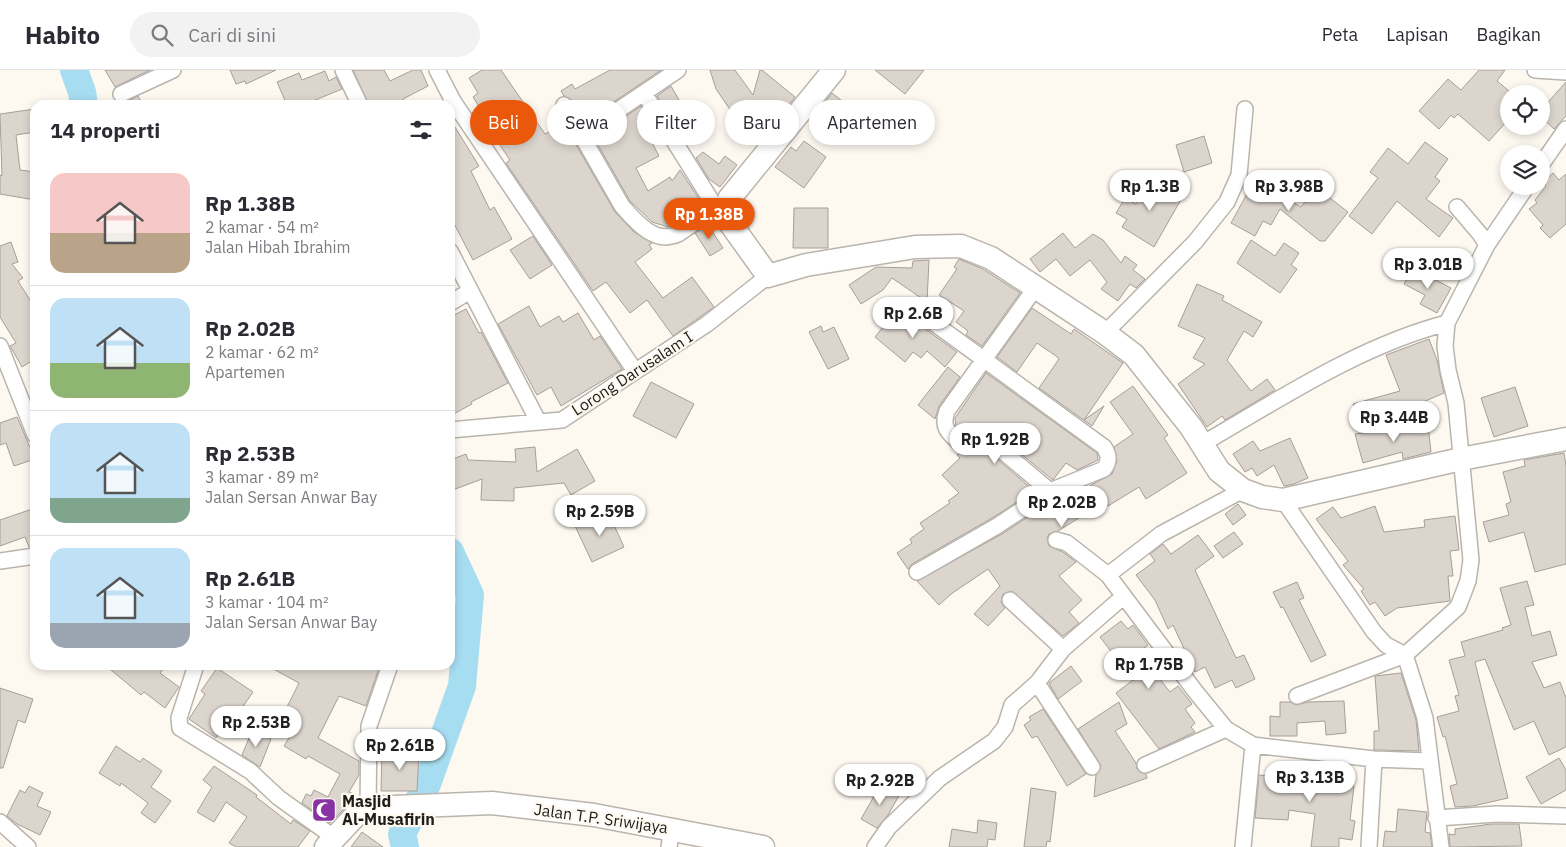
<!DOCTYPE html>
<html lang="id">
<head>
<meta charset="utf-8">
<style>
	:root { --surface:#fff; --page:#f2f2f3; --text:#2b2b33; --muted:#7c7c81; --line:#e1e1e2; --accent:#ea580c }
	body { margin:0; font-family:"IBM Plex Sans",sans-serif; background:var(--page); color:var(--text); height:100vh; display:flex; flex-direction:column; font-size:19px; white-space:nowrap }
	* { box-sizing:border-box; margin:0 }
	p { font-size:16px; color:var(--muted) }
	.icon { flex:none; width:28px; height:28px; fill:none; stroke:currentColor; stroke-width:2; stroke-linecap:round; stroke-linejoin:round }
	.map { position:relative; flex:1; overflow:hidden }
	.side { position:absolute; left:30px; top:30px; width:425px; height:570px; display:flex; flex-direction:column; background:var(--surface); border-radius:15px; box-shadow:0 2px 8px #0003 }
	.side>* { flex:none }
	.banner { position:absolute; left:470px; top:30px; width:475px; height:45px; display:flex; gap:10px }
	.fabs { position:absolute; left:1500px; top:15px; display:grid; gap:10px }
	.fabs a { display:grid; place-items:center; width:50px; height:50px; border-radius:50%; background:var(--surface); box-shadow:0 2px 8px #0003; font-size:25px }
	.price { position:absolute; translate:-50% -42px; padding:0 11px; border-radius:18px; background:#fff; color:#222; font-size:16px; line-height:32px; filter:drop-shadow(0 1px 2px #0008) }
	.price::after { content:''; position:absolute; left:50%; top:30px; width:15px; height:11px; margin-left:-8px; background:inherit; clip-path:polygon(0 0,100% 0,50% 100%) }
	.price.active { background:var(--accent); color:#fff }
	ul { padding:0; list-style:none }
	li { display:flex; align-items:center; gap:15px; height:125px; padding:0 20px }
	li+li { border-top:1px solid var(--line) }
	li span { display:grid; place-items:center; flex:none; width:140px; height:100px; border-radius:15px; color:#555 }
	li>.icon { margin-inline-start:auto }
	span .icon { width:60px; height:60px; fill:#fffc; stroke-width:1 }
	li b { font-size:21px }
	h2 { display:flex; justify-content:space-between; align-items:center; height:60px; padding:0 20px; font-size:21px }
	.chip { padding:0 18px; border-radius:22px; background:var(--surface); box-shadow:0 2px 8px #0003; font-size:18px; line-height:45px }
	.chip.active { background:var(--accent); color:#fff }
	header { display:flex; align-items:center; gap:30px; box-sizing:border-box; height:70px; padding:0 25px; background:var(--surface); border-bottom:1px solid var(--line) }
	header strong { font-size:24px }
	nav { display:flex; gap:28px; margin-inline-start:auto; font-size:18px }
	.search { width:350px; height:45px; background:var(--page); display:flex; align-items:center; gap:12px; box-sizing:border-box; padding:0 18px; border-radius:28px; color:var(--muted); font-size:19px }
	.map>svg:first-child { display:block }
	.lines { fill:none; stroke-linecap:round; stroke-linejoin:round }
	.river { stroke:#a7ddf1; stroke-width:28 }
	.building { fill:#dcd5ce; stroke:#a69f99 }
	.street-casing { stroke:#b9b5ad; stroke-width:18 }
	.secondary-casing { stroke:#b9b5ad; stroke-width:25 }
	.street { stroke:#fff; stroke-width:15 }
	.secondary { stroke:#fff; stroke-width:22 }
	.labels { text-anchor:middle; stroke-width:4.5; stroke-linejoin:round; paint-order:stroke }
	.street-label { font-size:16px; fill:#1d1c19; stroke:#fdf8f0 }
	.poi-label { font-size:16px; font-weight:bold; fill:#1d1c19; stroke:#fdf8f0; text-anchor:start }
</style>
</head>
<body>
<header>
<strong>Habito</strong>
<div class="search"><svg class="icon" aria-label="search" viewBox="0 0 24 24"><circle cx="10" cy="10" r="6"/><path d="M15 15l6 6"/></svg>Cari di sini</div>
<nav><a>Peta</a><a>Lapisan</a><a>Bagikan</a></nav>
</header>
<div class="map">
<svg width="1566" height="777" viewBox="0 0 1566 777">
	<rect width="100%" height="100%" fill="#fdf8f0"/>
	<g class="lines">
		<!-- river -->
		<path class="river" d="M74,0L82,22L84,35
			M405,777L402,764L427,714L462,616L470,525L450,482"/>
	</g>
	<!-- building -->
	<path class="building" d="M105,0H150L115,17Z
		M230,0H276L246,14L245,11L236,14Z
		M353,0H384L390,11L413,0H421L428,16L403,29L406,35H369Z
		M482,0H501L545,64L564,54L615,142L634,162L652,173L649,175L652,179L635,192L663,228L692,207L714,237L673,266L647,230L630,243L606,212L593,221L506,93L510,90L483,50L486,48L473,27L478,23L469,8Z
		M610,0H661L584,52L572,30L564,26L561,21L572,14L575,19Z
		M710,0H735L753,25L760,0H762L795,27L760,71L745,52L742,53L729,38L716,19Z
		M875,0H924L905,24Z
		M1479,0H1505L1497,11L1509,21V34L1501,43L1508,50L1489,71L1458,44L1454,48L1451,45L1439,59L1419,41L1448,9L1461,20Z
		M325,1L329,11L336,7L342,19L303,35H287L277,12L299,3L302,10Z
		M1566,12V46L1554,59L1541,47V40Z
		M671,16L683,37L669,45L657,26Z
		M832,23L861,46L849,61L820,38Z
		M138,26L143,35H125L124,33Z
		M641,36L652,53L646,56L649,62L647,63L659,86L636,98L648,121L670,107L672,111L680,100L703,135L668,157L652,152L630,131L594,68Z
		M35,39V62L16,65L20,100L35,102V130L0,124V105L2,106L0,44Z
		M450,49L479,96L471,101L490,140L494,137L512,169L473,190L450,146Z
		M1204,66L1212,93L1184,102L1176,75Z
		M804,71L826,87L804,118L775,97L791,77L796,81Z
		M1425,72L1448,89L1435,107L1440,111L1426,129L1453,148L1439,167L1397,131L1372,164L1349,146L1378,108L1370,102L1388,78L1408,94Z
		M703,82L719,94L725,86L737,95L720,117L709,109L696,88Z
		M1553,103L1559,110L1566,104V154L1550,168L1540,158L1543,155L1529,139L1537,133L1535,130L1546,116L1543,112Z
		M1153,107L1183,126L1154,177L1122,157L1127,149L1116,143L1125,128L1136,134Z
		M1254,111L1301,137L1316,117L1348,142L1325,171H1320L1280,139L1271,155L1263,151L1255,166L1231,153Z
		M794,138H828V178H793Z
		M708,155L723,178L710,186L695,163Z
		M1063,163L1075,178L1093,164L1103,170L1121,193L1125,186L1137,195L1133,200L1145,209L1136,218L1130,214L1118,231L1101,219L1107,212L1090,190L1070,206L1056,189L1040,202L1030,189Z
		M533,166L552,195L530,209L510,180Z
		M1251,170L1275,186L1284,173L1299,183L1291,195L1297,199L1280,223L1237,193Z
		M11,172L18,192L12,194L23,208L18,211L35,238V289L22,297L10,276L16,273L0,247V176Z
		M959,189L983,199L1020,223L982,276L966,265L968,261L956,252L964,241L939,225L957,199L954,197Z
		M929,190L927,232L892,208L883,220L861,234L849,215L876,197L912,198L913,191Z
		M1413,198L1451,218L1437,243L1420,234L1425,225L1404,214Z
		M1197,214L1224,226L1222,230L1262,252L1253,267L1244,261L1227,290L1251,321L1267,309L1275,320L1225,350L1222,346L1207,357L1178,314L1205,294L1193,288L1205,268L1178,256Z
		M529,236L540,257L559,246L563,252L578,243L594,270L600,266L622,299L561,336L551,317L537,325L498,254Z
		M900,236L910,248L957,282L945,297L927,281L921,288L913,282L905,292L875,267Z
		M1032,238L1071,264L1074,259L1123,293L1084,350L1104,336L1092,356L1039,318L1059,289L1056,286L1037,273L1017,302L997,287Z
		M466,239L479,263L481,262L508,313L471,332L472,334L450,346V247Z
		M821,256L823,262L834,257L849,289L828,299L809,262Z
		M1429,269L1437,290L1444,323L1360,359L1353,334L1400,321L1386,285Z
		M948,297L960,307L939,336L935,349L918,335Z
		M986,303L1097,383L1098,390L1077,400L1066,393L1053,410L993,361L983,359L978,366L981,375L1034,421L992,448L912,494L908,499L897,483L912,473L910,469L924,459L920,453L950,433L948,431L959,423L942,405L960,388L957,385L967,379L972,371L956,357L955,348Z
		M651,312L694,334L676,368L633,346Z
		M1133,316L1168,365L1164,368L1187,403L1146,429L1139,417L1108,436L1103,427L1079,441L1082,446L1058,461L1049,464L1047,468L1049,476L1063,482L1076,492L1059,506L1082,530L1069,542L1079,553L1063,566L1012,521L1003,524L1001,532L1005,538L988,556L974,544L1000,516L988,499L951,524L939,535L917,511L1002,464L1046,435L1049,437L1051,435L1054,440L1093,414L1112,404L1117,391L1114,377L1133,364L1110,332Z
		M1515,317L1528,356L1494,367L1481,328Z
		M17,347L35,389L14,396L6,373L0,375V353Z
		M1428,355L1431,382L1403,389L1402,382L1363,393L1355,364Z
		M1290,368L1308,408L1294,414L1284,416L1274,395L1257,406L1252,398L1245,402L1233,384L1253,371L1260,381Z
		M535,377L537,402L577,379L595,411L571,425L564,413L514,418V431L481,430L482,409L450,421V390L466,384L468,390L516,392L515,379Z
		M1564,383L1566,396V494L1535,502L1524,462L1489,472L1483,452L1509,445L1506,434L1511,432L1503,402L1525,396L1524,390Z
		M1238,434L1246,445L1233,455L1225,444Z
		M1375,436L1384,462L1425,457L1424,450L1455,446L1459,480L1450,481L1453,506H1448L1450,531L1397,538L1385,546L1375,532L1370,535L1361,521L1364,519L1343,495L1348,491L1316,449L1333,437L1341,448Z
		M35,438V477H29L25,467L0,476V450Z
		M608,442L624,477L592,492L575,456Z
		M1234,462L1243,474L1223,488L1214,476Z
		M1198,465L1214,486L1195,500L1236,588L1244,585L1255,609L1236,618L1232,610L1215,618L1205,597L1195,602L1173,555L1168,559L1155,530L1136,505L1155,491L1150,484L1163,474L1171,484Z
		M1527,511L1534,535L1525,537L1532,566L1550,561L1557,585L1532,592L1544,618L1560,612L1566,628V677L1549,685L1534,651L1514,660L1485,589L1475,592L1508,728L1473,736L1455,737L1450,716L1457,714L1445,666L1443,667L1437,647L1459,641L1455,626L1459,625L1449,590L1465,586L1461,572L1503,560L1502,558L1511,555L1500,518Z
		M1297,512L1304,528L1299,530L1326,585L1311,592L1283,537L1281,538L1273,522Z
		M1121,551L1128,559L1133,555L1148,575L1139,582L1170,622L1178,616L1192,634L1185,639L1195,653L1191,657L1195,662L1159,679L1116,623L1133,610L1100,567Z
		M105,595H166L160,603L179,617L165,638L144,622L141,625Z
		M266,595H380L366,636L339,626L318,668L359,691V705L349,722L352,723L346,737L330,753L302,733L306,724L311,726L314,720L328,727L340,704L308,686L306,689L284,676L301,648L285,641L299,613Z
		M1071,596L1082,611L1058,629L1049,613Z
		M217,598L253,622L237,645L234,642L216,668L189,649L205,624L201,621Z
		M1401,603L1416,650L1419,681L1374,680V661H1379L1375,606Z
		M0,618L33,629L25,653L18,650L3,698H0Z
		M1344,631L1346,663L1326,665L1325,651L1297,653V666H1270V646L1280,647V632H1290L1296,635L1308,632Z
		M1119,632L1127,654L1115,661L1136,693L1137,699L1146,704L1147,708L1094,727L1096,705L1101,696L1078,659Z
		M1043,639L1086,704L1067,716L1037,666L1032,668L1024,655L1031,650L1029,647Z
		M252,661L271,669L260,697L242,685Z
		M116,676L140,692L143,688L162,701L151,717L171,731L155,753L141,743L148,733L121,713L120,716L99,703Z
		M382,680L419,682L417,721H381Z
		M1559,688L1566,700V720L1541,734L1526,707Z
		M1313,691L1335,694L1333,713L1354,716L1350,750L1355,751L1352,770L1339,768V777H1311L1315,744L1289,740L1288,750L1255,748L1259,705L1311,710Z
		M214,696L257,725L256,727L291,754L293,750L310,761L298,777H236L229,773L247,747L226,732L214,752L197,742L212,717L203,710Z
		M881,714L900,724L888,745L877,758L861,749Z
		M29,716L43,723L37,736L51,742L40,765L17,754L7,746L20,720L25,723Z
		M1031,718L1056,722L1050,772L1047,771L1046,777H1024Z
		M1398,739L1427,742L1425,762L1430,763L1432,777H1383L1385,761L1396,762Z
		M978,750L997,753L995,770L988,769L987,777H949L952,759L977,763Z
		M1491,754H1519L1522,776L1450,777L1449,764L1455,765V759Z
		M362,762L383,777H351Z"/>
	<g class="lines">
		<defs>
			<path id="street" d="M343,0L360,35
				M437,0L453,31L635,301
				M1535,0L1566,2
				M644,23L716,138
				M121,24L173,0
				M564,35L622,136C636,152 655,175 678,164L729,129
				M581,65L678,0
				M1541,95L1566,59
				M1487,175L1527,116
				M450,181L538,351
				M450,233L470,221
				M916,240L1104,377C1109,385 1110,391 1104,399L1050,421L997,456L917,502
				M1105,263L1195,172L1227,132L1239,105L1245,39
				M0,276L35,365
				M450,360L562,350L707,254L768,206
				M987,368L1050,421
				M960,373C948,363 941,357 947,341L1036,217
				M1202,374C1280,329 1359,276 1447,253
				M1283,430L1374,562L1386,575L1405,585L1425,648L1441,777
				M1056,470L1067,473L1108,505L1195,621L1226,659L1253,675L1374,689L1429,691
				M0,491L35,486
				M1108,505L1161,464L1243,420
				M1010,530L1063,579
				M196,595L179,648L180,658L250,701L279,728L335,768
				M1037,613L1092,697
				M1297,626L1405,585L1458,537L1468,511L1471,490L1456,333L1448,300L1445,276L1447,253L1487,175L1480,164L1457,137
				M1145,695L1226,659
				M368,738L369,656L390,595
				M1436,748L1497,744L1566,746
				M0,752L28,777
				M669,777L672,758
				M875,777L889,757L940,708L994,671L1005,657L1012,635L1037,613L1063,579L1124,526
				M1243,777L1253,675
				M1369,777L1374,689"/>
			<path id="secondary" d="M834,0L729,129L727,142L730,153L768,206L806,195L915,177L961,176L991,188L1105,263L1134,285L1191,357L1219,401L1243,420L1262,427L1283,430L1461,389L1566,369
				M326,777L358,743L368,738L492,733L594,745L763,777"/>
		</defs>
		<!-- street casing -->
		<use href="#street" class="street-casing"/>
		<!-- secondary casing -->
		<use href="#secondary" class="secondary-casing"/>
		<!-- street -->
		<use href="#street" class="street"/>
		<!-- secondary -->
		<use href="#secondary" class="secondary"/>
	</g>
	<!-- icons -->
	<defs>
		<symbol id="mosque-square" viewBox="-11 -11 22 22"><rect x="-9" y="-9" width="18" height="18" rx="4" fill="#8833a1" stroke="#fdf8f0"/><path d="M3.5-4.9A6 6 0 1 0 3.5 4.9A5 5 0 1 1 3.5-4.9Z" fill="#fff"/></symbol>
	</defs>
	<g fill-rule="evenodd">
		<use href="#mosque-square" x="310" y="726" width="28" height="28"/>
	</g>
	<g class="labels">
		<!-- street labels -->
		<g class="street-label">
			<text transform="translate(632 303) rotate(-33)" y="6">Lorong Darusalam I</text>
			<text transform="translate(601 748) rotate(8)" y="6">Jalan T.P. Sriwijaya</text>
		</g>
		<!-- poi labels -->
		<g class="poi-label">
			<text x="342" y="737">Masjid<tspan x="342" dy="18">Al-Musafirin</tspan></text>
		</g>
	</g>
</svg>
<div class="fabs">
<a><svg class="icon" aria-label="locate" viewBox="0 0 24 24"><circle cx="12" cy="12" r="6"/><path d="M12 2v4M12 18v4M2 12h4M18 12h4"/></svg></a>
<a><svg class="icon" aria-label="layers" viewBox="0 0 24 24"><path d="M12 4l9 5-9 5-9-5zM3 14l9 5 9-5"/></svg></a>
</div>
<b class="price" style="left:1150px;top:142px">Rp 1.3B</b>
<b class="price" style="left:1289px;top:142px">Rp 3.98B</b>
<b class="price active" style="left:709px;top:170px">Rp 1.38B</b>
<b class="price" style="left:1428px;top:220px">Rp 3.01B</b>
<b class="price" style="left:913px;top:269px">Rp 2.6B</b>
<b class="price" style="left:1394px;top:373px">Rp 3.44B</b>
<b class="price" style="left:995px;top:395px">Rp 1.92B</b>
<b class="price" style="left:1062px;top:458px">Rp 2.02B</b>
<b class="price" style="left:600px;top:467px">Rp 2.59B</b>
<b class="price" style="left:1149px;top:620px">Rp 1.75B</b>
<b class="price" style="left:256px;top:678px">Rp 2.53B</b>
<b class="price" style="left:400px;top:701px">Rp 2.61B</b>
<b class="price" style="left:1310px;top:733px">Rp 3.13B</b>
<b class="price" style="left:880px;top:736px">Rp 2.92B</b>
<div class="banner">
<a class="chip active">Beli</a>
<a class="chip">Sewa</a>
<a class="chip">Filter</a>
<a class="chip">Baru</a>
<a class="chip">Apartemen</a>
</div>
<section class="side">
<h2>14 properti<svg class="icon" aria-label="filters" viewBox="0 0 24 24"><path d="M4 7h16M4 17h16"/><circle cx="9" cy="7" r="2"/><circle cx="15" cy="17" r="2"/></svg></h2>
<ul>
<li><span style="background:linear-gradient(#f6c9c9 60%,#b9a48a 0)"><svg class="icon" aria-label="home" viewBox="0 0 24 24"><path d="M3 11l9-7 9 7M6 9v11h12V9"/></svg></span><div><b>Rp 1.38B</b><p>2 kamar · 54 m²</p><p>Jalan Hibah Ibrahim</p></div></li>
<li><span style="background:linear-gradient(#bfe0f5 65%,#8fb573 0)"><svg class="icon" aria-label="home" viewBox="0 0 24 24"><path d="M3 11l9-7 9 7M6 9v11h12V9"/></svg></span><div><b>Rp 2.02B</b><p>2 kamar · 62 m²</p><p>Apartemen</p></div></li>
<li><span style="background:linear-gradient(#bfe0f5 75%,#7fa58c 0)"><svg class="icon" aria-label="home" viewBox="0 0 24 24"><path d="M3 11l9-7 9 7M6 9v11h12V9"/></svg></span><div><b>Rp 2.53B</b><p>3 kamar · 89 m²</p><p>Jalan Sersan Anwar Bay</p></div></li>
<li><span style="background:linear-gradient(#bfe0f5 75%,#9aa5b1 0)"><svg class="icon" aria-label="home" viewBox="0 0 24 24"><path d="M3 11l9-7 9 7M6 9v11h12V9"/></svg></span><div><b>Rp 2.61B</b><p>3 kamar · 104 m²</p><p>Jalan Sersan Anwar Bay</p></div></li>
</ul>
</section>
</div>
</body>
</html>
